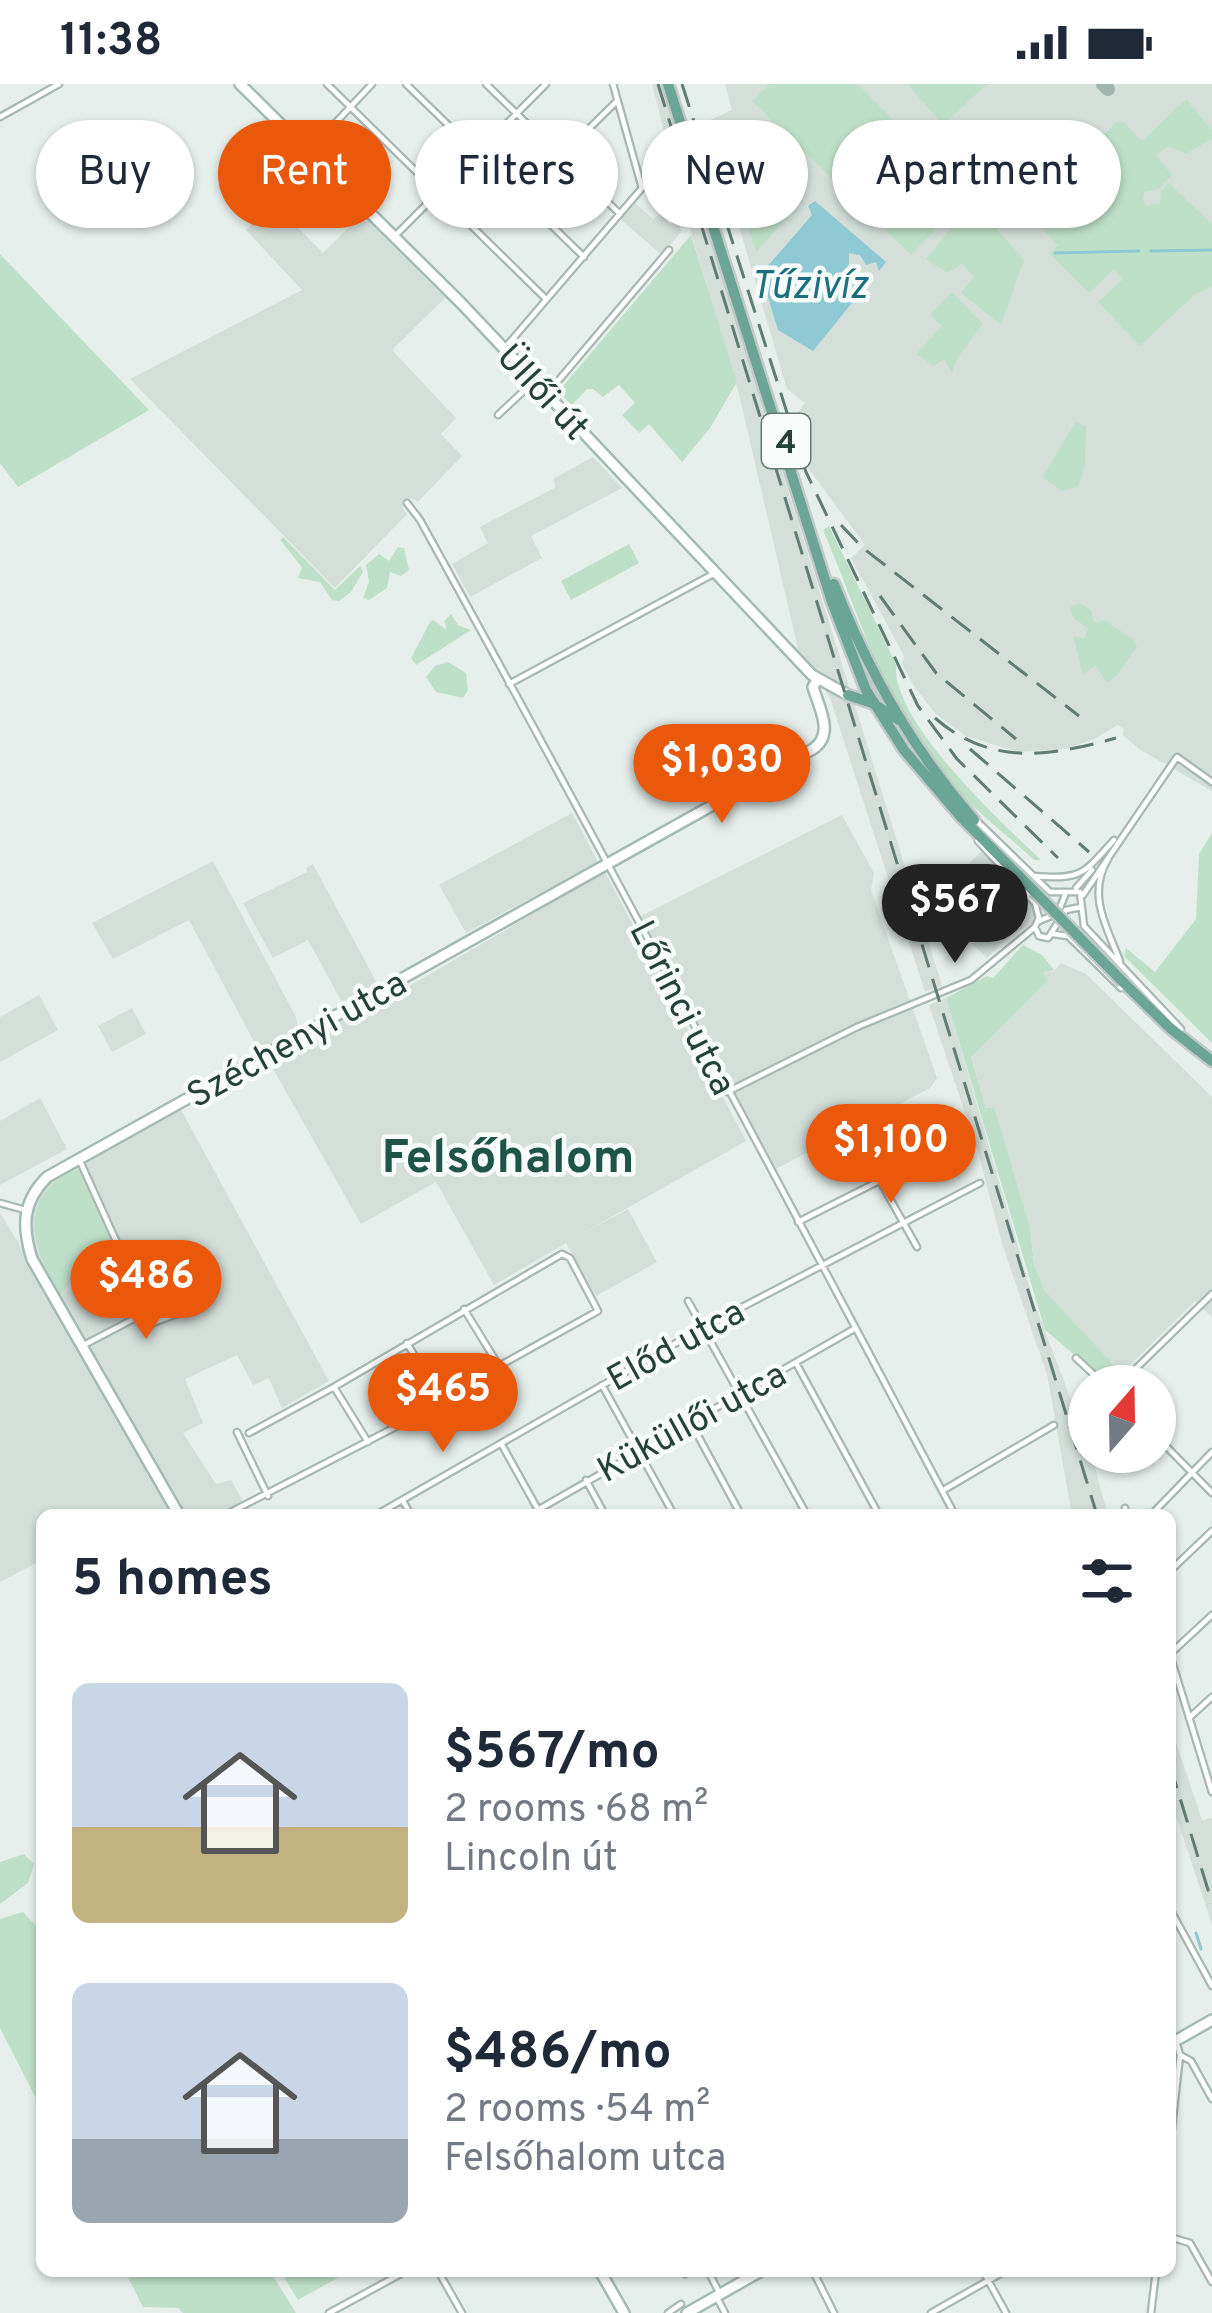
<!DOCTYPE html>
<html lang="en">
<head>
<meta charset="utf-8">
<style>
	:root { --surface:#fff; --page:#f2f2f3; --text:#1f2937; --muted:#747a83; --accent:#ea580c }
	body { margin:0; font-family:Overpass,sans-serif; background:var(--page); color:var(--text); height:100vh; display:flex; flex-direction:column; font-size:45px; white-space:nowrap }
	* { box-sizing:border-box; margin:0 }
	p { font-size:39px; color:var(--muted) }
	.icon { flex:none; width:66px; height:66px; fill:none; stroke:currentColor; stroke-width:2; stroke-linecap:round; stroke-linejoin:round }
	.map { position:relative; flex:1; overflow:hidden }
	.panel { position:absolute; left:36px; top:1425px; width:1140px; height:768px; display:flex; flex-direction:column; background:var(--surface); border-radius:18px; box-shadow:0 3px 9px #0004 }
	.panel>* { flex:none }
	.guide { position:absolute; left:36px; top:36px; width:1140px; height:108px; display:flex; gap:24px }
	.needle { width:78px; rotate:20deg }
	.tools { position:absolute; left:1068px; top:1281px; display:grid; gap:24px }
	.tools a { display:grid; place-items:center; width:108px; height:108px; border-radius:50%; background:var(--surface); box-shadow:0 3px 9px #0004; font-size:60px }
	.price { position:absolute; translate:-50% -102px; padding:0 27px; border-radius:42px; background:var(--accent); color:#fff; font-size:39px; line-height:78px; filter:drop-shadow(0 3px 6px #0008) }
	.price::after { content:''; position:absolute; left:50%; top:72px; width:36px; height:27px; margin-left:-18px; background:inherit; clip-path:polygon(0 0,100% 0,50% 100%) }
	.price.selected { background:#222; color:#fff }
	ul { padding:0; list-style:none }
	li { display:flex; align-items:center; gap:36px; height:300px; padding:0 36px }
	li span { display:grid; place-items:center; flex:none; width:336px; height:240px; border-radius:18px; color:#555 }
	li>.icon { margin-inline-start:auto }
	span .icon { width:144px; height:144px; fill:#fffc; stroke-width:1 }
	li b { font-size:51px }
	h2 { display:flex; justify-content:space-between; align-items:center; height:144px; padding:0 36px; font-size:51px }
	.chip { padding:0 42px; border-radius:54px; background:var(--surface); box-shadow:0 3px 9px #0004; font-size:42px; line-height:108px }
	.chip.selected { background:var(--accent); color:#fff }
	.status { display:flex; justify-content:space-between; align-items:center; height:84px; padding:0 60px; background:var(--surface); direction:ltr }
	.status svg { height:33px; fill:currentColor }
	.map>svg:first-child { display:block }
	.built { fill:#d4dfda }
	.green { fill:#bfe0c8 }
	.water { fill:#8ec9d4 }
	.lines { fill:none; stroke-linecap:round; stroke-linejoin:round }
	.stream { stroke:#8ec9d4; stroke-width:3 }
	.taxiway { stroke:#a2b6b0; stroke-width:14 }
	.street-casing { stroke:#a8b8b2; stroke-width:9 }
	.secondary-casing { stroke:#a4bbb3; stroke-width:14 }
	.primary-casing { stroke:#c2cac8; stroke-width:15 }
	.street { stroke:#fff; stroke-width:4.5 }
	.secondary { stroke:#fff; stroke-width:9 }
	.primary { stroke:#6aa596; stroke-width:10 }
	.rail { stroke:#5f7d75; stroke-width:3; stroke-dasharray:24 12; stroke-linecap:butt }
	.primary-bridge-casing { stroke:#c2cac8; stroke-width:15; stroke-linecap:butt }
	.primary-bridge { stroke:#6aa596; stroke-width:10 }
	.labels { text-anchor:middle; stroke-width:9; stroke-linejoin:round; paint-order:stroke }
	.shield { fill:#f7fbf9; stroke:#637a73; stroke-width:3 }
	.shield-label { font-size:33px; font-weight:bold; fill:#24423a }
	.street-label { font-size:36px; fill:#24423a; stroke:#f7fbf9 }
	.water-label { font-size:39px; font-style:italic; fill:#1c6f80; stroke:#f7fbf9 }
	.district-label { font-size:48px; font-weight:bold; fill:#1f5548; stroke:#f7fbf9 }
</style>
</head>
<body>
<div class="status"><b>11:38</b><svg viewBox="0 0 49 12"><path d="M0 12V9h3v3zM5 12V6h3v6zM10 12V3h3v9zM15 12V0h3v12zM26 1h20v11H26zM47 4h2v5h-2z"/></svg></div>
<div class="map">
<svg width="1212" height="2229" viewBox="0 0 1212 2229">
	<rect width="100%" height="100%" fill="#e6efeb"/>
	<!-- built -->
	<path class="built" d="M652,0H662L942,902L925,908L830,614L799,569L739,310L679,108Z
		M725,0H1212V707L1139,665L1123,651L1124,645L1118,641L1094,655L1066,665L1018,668L966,652L936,630L915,604L902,580L904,572L851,474L865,461L806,381L794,334L805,319L787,305L708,37L732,26Z
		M273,119L323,169L358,134L369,138L445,214L392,266L456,334L441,350L462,372L418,418L412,414L402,423L407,430L335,504L130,295L302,206L246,146Z
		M635,119L653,135L663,128L669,140L676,137L682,147L662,171L620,135Z
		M593,373L622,404L531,452L542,474L470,513L452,480L488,459L480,443L556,403L553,395Z
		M572,729L598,778L466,849L439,801Z
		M842,731L874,789L871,806L937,994L930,1004L776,1085L641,832Z
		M982,767L1035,822L1036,829L1032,840L1012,850L987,874L973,860L987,845L946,801Z
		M213,777L296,933L298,946L259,967L189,836L113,875L92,839Z
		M313,780L379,903L344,922L308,856L273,874L243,819L307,788L306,784Z
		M605,788L746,1057L576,1153L628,1125L657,1178L596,1212L566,1159L494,1201L436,1098L361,1140L268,976L342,934L346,939Z
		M1061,879L1086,890L1212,1013V1233L1195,1217L1111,1300L1045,1207L1034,1180L1030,1141L993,1023L986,1024L971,972L1048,897L1042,888L1047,884L1053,888Z
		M39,911L58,946L0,978V933Z
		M946,914L1034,1218L1091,1369L1108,1431H1072L1047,1290L1003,1163L977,1064L929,921Z
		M132,924L146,950L112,968L98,942Z
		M40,1014L67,1065L0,1101V1037Z
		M179,1022L329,1297L282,1324L269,1294L253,1301L237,1271L185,1295L203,1339L183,1349L216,1400L231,1396L244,1419L214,1431H42V1476L0,1498V1129L21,1163L31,1158L32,1127L46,1099Z
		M1170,1641L1202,1736L1212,1734V1841L1170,1713Z"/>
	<!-- green -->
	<path class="green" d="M769,0H858L967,113L911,171L752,17Z
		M907,0H987L943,41Z
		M1186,15L1212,46V55L1186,70L1168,62L1156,71L1172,91L1158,105L1144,108L1143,116L1147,122L1160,119L1161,107L1169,99L1212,140V202L1194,211L1140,262L1098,218L1123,195L1114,185L1089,209L1050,170L1058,161L1027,130L1035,123L1051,138L1068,123L1050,102L1117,38H1123L1142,57Z
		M758,107L786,135L756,168L741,122Z
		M973,117L1024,176L1001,241L961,209L974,193L962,180L947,189L926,175Z
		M691,151L737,298L710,344L682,378L649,340L639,349L622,331L635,319L619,301L603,313L593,305H587L572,321L558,308Z
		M0,170L149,326L18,403L0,379Z
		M952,208L983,240L958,273L952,288L944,275L934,282L916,270L942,242L930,231Z
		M1076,338L1086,342L1085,382L1078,403L1062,407L1042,393Z
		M829,442L896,580C891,637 1000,737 1041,776H1034C1000,744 962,718 934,680C881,612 857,524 823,446Z
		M283,453L335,506L360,482L363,488L351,508L339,517L332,516L320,498L298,494L302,483L280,456Z
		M629,460L639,479L571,516L561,497Z
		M398,463L404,464L409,486L401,492L390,488L387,504L369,516L363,514L369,498L366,481L379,470L389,477Z
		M1080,519L1091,526L1094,539L1104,536L1134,556L1137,563L1117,591L1107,599L1095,581L1083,591L1073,552L1084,555L1088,545C1079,535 1070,538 1071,522Z
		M451,530L458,541L471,546L416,581L411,574L430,538L433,536L447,546L444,537Z
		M448,578L466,589L468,606L463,614L436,608L426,593L435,582Z
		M1212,749V959L1124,872L1126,864L1155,888L1196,835L1199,770Z
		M1023,861L1042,871L1054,886L1043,888L1048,897L971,973L986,1024L994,1023L1030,1142L1034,1180L1045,1207L1122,1290L1115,1301L1109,1300L1045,1246L946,914L987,892L993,894Z
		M82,1083L146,1223L125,1235L92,1172L59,1212C32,1162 14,1110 82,1083Z
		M24,1770L34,1780L28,1799L0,1820V1778Z
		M23,1828L42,1848V2026L0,1944V1835Z
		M125,2187H270L296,2229H183L178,2224L143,2223Z
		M280,2187H350L298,2216Z"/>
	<!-- water -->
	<path class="water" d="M815,117L886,178L879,187L876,178L866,181L860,171L849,169V186L858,199L866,198L867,191L873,193L813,267L778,246L761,190L812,131L808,122Z"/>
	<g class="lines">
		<!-- stream -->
		<path class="stream" d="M1151,167L1212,166
			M1055,169L1139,167
			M1196,1849L1201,1865"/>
		<!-- taxiway -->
		<path class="taxiway" d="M1103,0L1108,5"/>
		<defs>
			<path id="street" d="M327,0L546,215
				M406,0L584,173
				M486,0L620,130
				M0,33L59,0
				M309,67L372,0
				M560,73L616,18
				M395,152L546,0
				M504,265L642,104L613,0
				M547,310L669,166
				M498,331L533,298
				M407,419L420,436C602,765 778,1098 955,1431
				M509,600L715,489
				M977,737L1050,808H1080L1084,842L1181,945
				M1108,775C1087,810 1106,842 1120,877
				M1034,792C1082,796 1083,790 1114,756
				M1076,804L1092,786
				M1083,811L1177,673L1212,698
				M1039,837L1058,829L1065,811
				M1035,843L1039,852L1048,854L1066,826L1081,823
				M1053,850L1068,852L1121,904
				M727,1008L857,943L971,896L1035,843L1039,834L1035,819L978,757
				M79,1075L146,1223L143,1230
				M880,1097L917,1163
				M0,1119L25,1126
				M798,1138L950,1061
				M688,1217L807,1431
				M82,1262L143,1230L153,1239L197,1222
				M1076,1274L1106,1302
				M796,1279L879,1431
				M602,1301L674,1431
				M1118,1302L1212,1210
				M334,1303L562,1170L570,1174L598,1227L499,1282L464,1225
				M442,1319L453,1336
				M690,1337L741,1431
				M237,1348L268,1412
				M249,1349L334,1303L368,1358
				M1155,1351L1212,1409
				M502,1361L541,1431
				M586,1396L605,1431
				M942,1407L1054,1341
				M403,1417L411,1431
				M1125,1424L1127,1431
				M225,1431L442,1319L407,1259
				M376,1431L704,1243L980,1099
				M529,1431L854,1245
				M1151,1431L1212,1368
				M1170,1487L1212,1447
				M1170,1570L1212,1531
				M1170,1571L1212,1708
				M1189,1634L1212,1613
				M1170,1825L1212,1902
				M1180,1971L1191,1977L1212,2015
				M1170,2061L1180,1971L1176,1957
				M1170,2153L1190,2159L1212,2198
				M438,2187L462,2229
				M683,2187L685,2190L691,2187
				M708,2187L720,2210
				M813,2187L834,2229
				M983,2187L1006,2229
				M716,2212L725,2229
				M329,2229L406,2187
				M668,2229L681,2220
				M931,2229L1005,2187
				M1151,2229L1156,2187"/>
			<path id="secondary" d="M240,0L461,219L812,591L848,611
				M179,1431L32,1175C22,1143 22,1118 47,1093L813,665C835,650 819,624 813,603L817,596
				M1170,1960L1212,1936
				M600,2187L624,2229
				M687,2229L761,2187"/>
			<path id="primary" d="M668,0L832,518L866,606L904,666L961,733L1034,807
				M834,500C867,585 914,667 974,736
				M848,611L872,619L899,636
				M1123,898L1170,944L1212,977"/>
		</defs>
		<!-- street casing -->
		<use href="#street" class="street-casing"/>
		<!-- secondary casing -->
		<use href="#secondary" class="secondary-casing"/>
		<!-- primary casing -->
		<use href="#primary" class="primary-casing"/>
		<!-- street -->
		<use href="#street" class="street"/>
		<!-- secondary -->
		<use href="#secondary" class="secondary"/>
		<!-- primary -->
		<use href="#primary" class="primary"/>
		<!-- rail -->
		<path class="rail" d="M658,0L1097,1431
			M682,0L806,388L918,622L957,675L1058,774
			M841,441L863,464L1079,632
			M880,512L936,589L1016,655
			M935,634C991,683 1051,672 1116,654
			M970,665L1089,768
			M1170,1681L1212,1819"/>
		<defs>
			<path id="primary-bridge" d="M1034,807L1123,898"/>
		</defs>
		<!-- primary-bridge casing -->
		<use href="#primary-bridge" class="primary-bridge-casing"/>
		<!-- primary-bridge -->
		<use href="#primary-bridge" class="primary-bridge"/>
	</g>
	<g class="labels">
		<!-- shield labels -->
		<rect class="shield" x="762" y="330" width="48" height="54" rx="9"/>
		<g class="shield-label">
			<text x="786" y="369">4</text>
		</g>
		<!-- street labels -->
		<g class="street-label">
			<text transform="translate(544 307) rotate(47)" y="13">Üllői út</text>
			<text transform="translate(684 923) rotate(63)" y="13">Lőrinci utca</text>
			<text transform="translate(296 954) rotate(-29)" y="13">Széchenyi utca</text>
			<text transform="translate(675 1260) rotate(-29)" y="13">Előd utca</text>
			<text transform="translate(691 1337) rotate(-29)" y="13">Küküllői utca</text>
		</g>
		<!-- water labels -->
		<g class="water-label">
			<text x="809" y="214">Tűzivíz</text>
		</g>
		<!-- district labels -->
		<g class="district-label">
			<text x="508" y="1088">Felsőhalom</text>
		</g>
	</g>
</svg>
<div class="tools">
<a><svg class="needle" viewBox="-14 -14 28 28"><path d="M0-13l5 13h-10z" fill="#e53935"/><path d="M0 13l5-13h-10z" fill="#747a83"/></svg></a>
</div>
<b class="price" style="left:722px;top:742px">$1,030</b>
<b class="price selected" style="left:955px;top:882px">$567</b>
<b class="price" style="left:891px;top:1122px">$1,100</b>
<b class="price" style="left:146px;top:1258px">$486</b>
<b class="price" style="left:443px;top:1371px">$465</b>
<div class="guide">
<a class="chip">Buy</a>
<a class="chip selected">Rent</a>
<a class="chip">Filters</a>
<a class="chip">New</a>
<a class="chip">Apartment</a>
</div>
<section class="panel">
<h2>5 homes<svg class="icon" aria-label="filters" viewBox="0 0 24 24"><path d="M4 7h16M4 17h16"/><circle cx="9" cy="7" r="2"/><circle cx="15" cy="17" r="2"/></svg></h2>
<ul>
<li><span style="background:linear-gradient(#c9d6e8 60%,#c2b280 0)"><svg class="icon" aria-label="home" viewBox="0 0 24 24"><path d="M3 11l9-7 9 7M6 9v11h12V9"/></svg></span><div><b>$567/mo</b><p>2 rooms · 68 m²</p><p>Lincoln út</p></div></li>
<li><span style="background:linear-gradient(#c9d6e8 65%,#9aa5b1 0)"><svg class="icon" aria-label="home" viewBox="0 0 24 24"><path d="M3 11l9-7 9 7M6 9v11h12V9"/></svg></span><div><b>$486/mo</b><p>2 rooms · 54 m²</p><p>Felsőhalom utca</p></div></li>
</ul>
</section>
</div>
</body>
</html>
